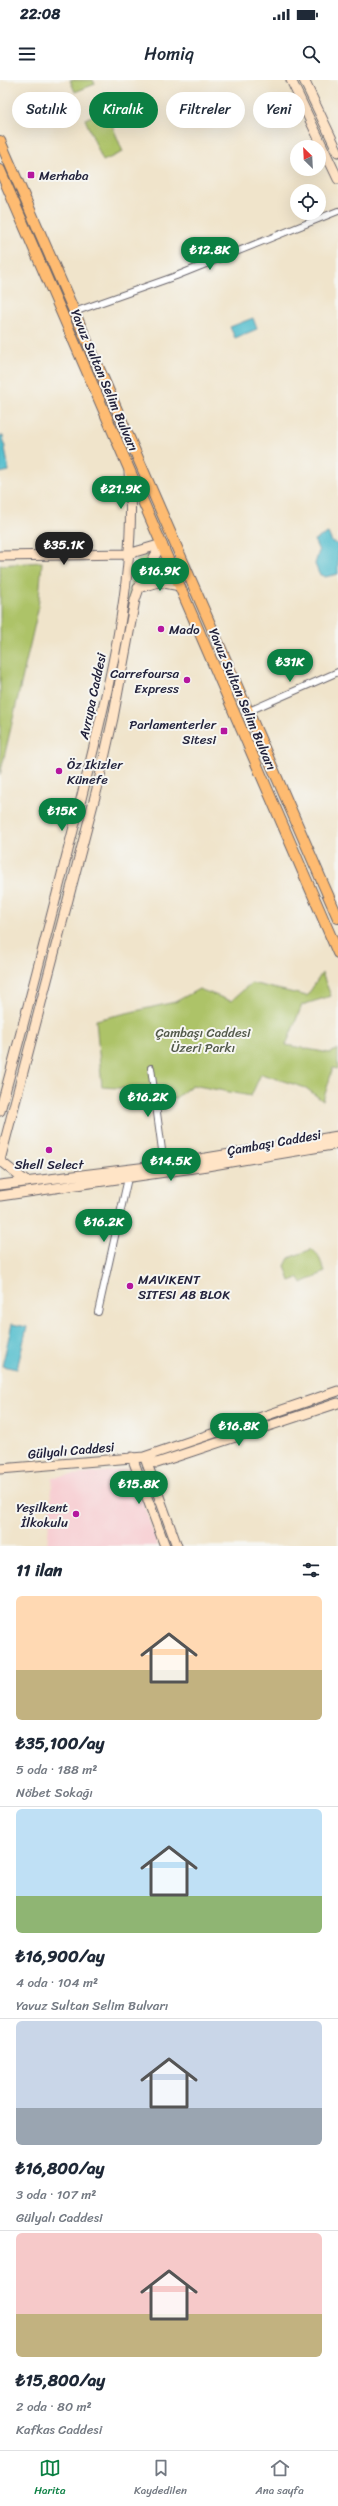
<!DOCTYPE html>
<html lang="tr">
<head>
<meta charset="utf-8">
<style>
	:root { --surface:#fff; --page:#f2f2f3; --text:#1f2937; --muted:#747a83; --line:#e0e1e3; --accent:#0b8043 }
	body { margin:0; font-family:Sriracha,sans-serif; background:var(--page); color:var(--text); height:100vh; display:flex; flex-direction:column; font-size:15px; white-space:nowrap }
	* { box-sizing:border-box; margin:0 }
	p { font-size:13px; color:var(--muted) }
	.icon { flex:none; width:22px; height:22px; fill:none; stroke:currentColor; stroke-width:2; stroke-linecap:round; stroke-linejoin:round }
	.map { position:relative; height:1466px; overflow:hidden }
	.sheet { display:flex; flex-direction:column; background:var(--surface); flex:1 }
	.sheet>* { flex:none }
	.banner { position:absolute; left:12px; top:12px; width:314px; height:36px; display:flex; gap:8px }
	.needle { width:26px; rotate:336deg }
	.buttons { position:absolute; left:290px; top:60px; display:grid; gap:8px }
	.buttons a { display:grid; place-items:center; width:36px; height:36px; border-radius:50%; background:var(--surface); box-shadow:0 4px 16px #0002; font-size:20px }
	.price { position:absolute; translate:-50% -34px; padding:0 9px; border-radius:14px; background:var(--accent); color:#fff; font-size:13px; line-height:26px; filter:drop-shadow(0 1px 2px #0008) }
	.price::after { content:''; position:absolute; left:50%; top:24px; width:12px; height:9px; margin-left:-6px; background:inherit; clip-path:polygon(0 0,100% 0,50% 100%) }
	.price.selected { background:#222; color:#fff }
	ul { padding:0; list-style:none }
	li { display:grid; align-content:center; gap:8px; height:212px; padding:0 16px }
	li+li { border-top:1px solid var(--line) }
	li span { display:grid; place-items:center; height:124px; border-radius:6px; color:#555 }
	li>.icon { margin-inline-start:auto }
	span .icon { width:72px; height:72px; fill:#fffc; stroke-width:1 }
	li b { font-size:17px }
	h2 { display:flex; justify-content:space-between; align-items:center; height:48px; padding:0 16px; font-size:17px }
	.pill { padding:0 14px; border-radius:18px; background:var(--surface); box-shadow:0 4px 16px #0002; font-size:14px; line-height:36px }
	.pill.selected { background:var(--accent); color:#fff }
	.status { display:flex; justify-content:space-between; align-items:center; height:28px; padding:0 20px; background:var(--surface); direction:ltr }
	.status svg { height:11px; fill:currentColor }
	header { display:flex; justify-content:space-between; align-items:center; height:52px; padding:0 16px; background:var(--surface); font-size:18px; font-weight:600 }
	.dock { display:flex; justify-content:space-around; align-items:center; height:56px; border-top:1px solid var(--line); background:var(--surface); font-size:11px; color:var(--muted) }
	.dock a { display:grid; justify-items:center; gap:2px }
	.dock .selected { color:var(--accent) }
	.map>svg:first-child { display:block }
	.built { fill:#f7cfd3 }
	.green { fill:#adc368; stroke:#687252 }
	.water { fill:#52becd; stroke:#3a7084 }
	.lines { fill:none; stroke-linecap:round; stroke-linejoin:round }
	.street-casing { stroke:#6a666d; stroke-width:8 }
	.secondary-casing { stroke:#6a666d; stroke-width:11 }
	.primary-casing { stroke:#6a666d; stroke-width:12 }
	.street { stroke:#fff; stroke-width:6 }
	.secondary { stroke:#ffe4c6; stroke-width:9 }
	.primary { stroke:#febb71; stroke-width:10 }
	.poi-dot { fill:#b5179e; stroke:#f6f6f2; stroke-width:1.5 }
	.labels { text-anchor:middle; stroke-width:4; stroke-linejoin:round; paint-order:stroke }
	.poi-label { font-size:13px; fill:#22223b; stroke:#f6f6f2; text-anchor:start }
	.street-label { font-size:13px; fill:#22223b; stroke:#f6f6f2 }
	.park-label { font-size:13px; fill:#535a4b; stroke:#f6f6f2 }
</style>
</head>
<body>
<div class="status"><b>22:08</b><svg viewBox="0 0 49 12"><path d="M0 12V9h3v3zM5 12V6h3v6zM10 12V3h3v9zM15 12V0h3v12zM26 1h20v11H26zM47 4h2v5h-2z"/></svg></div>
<header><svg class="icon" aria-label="menu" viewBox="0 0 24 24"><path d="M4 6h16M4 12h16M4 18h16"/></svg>Homiq<svg class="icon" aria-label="search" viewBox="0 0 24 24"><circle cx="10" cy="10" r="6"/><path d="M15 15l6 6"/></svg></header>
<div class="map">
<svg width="338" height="1466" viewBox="0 0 338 1466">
	<rect width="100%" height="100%" fill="#f6f6f2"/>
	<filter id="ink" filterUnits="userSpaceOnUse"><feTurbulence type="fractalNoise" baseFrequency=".025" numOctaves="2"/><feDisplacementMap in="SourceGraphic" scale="8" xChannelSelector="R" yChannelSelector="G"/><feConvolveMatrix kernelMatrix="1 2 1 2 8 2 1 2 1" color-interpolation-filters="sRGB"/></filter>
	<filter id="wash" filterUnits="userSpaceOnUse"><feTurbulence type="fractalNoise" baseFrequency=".012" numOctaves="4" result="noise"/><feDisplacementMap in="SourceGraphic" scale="16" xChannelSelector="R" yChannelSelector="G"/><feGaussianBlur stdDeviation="0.9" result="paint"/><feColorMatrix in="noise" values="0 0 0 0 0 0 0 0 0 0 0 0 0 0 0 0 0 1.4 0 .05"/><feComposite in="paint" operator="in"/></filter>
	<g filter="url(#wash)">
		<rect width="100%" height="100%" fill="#f0e4cb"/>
		<!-- built -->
		<path class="built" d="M131,1389L158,1466H47L53,1397Z"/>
		<!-- green -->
		<path class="green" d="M70,0H93L95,4L75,12Z
			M106,30L123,72L103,81L85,39Z
			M150,472L138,495L126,552L122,551L132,489L138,480Z
			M42,482L38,530L0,695V485Z
			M322,893L331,916L302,925L286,965L329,973L338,969V989L333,988L323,1021L306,1008L261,994L251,1016L192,1005L163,1028L159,1006L134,1009L102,1007L96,940L175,922L199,909L231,921L251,903L307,916Z
			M312,1169L318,1175L325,1192L302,1203L298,1198L290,1201L285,1186L289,1178Z"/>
		<!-- water -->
		<path class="water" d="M253,238L257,249L235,258L230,247Z
			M0,356H3L9,391L0,393Z
			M328,453L332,462L338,464V494L325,497L319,494L315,484L319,471L314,460Z
			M12,1244L27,1247L17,1289L2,1286Z"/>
	</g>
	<g filter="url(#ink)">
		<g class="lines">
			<defs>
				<path id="street" d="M74,232L176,196L338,131
					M249,631L338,592
					M151,988L164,1085
					M98,1232L128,1098"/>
				<path id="secondary" d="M291,0L338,99
					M304,0L338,72
					M0,476L128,474L162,464
					M138,508L159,502L180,506
					M0,1031C28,928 54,826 80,723C106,620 138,497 129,392
					M0,1080L98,705L113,638L135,520L144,494L162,464
					M0,1081L27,1102
					M0,1105L164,1085L338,1056
					M0,1116L207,1086L338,1064
					M132,1377L165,1466
					M144,1377L151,1382L157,1383L338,1323
					M145,1378L177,1466
					M0,1389L144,1377L338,1311"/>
				<path id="primary" d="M0,61L338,838
					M0,90L338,873"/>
			</defs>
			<!-- street casing -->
			<use href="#street" class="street-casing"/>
			<!-- secondary casing -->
			<use href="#secondary" class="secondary-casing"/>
			<!-- primary casing -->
			<use href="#primary" class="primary-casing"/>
			<!-- street -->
			<use href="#street" class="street"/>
			<!-- secondary -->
			<use href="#secondary" class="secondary"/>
			<!-- primary -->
			<use href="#primary" class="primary"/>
		</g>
	</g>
	<!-- markers -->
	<g class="poi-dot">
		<rect x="27" y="91" width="8" height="8" rx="2"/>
		<circle cx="161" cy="549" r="4"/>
		<circle cx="187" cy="600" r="4"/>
		<rect x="220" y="647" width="8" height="8" rx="2"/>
		<circle cx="59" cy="691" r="4"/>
		<circle cx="49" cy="1070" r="4"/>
		<circle cx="130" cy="1206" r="4"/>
		<circle cx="76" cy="1434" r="4"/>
	</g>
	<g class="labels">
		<!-- poi labels -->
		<g class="poi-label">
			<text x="39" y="100">Merhaba</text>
			<text x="169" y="554">Mado</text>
			<text x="179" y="598" text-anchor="end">Carrefoursa<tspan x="179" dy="15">Express</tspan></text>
			<text x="216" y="649" text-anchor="end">Parlamenterler<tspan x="216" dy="15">Sitesi</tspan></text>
			<text x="67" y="689">Öz Ikizler<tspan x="67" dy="15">Künefe</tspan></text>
			<text x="49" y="1089" text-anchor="middle">Shell Select</text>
			<text x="138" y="1204">MAVIKENT<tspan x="138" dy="15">SITESI A8 BLOK</tspan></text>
			<text x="68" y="1432" text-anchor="end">Yeşilkent<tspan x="68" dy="15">İlkokulu</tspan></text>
		</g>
		<!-- street labels -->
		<g class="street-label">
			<text transform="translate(105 300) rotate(67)" y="5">Yavuz Sultan Selim Bulvarı</text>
			<text transform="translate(92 616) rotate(-78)" y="5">Avrupa Caddesi</text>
			<text transform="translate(243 619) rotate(67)" y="5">Yavuz Sultan Selim Bulvarı</text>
			<text transform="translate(274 1062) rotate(-10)" y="5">Çambaşı Caddesi</text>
			<text transform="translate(71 1370) rotate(-5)" y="5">Gülyalı Caddesi</text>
		</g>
		<!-- park labels -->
		<g class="park-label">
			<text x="203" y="957">Çambaşı Caddesi<tspan x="203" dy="15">Üzeri Parkı</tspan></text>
		</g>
	</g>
</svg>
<div class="buttons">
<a><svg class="needle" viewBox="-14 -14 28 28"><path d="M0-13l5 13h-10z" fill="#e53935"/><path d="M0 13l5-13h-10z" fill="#747a83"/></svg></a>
<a><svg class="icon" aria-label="locate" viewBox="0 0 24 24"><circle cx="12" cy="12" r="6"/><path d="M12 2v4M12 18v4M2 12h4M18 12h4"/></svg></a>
</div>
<b class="price" style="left:210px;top:191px">₺12.8K</b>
<b class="price" style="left:121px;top:430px">₺21.9K</b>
<b class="price selected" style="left:64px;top:486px">₺35.1K</b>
<b class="price" style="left:160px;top:512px">₺16.9K</b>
<b class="price" style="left:290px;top:603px">₺31K</b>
<b class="price" style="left:62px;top:752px">₺15K</b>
<b class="price" style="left:148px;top:1038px">₺16.2K</b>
<b class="price" style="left:171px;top:1102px">₺14.5K</b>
<b class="price" style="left:104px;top:1163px">₺16.2K</b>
<b class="price" style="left:239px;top:1367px">₺16.8K</b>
<b class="price" style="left:139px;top:1425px">₺15.8K</b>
<div class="banner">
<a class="pill">Satılık</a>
<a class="pill selected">Kiralık</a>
<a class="pill">Filtreler</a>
<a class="pill">Yeni</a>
</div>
</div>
<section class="sheet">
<h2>11 ilan<svg class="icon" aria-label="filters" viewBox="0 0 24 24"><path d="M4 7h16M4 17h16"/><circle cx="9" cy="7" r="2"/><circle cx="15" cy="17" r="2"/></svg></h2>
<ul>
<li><span style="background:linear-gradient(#ffd9b3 60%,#c2b280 0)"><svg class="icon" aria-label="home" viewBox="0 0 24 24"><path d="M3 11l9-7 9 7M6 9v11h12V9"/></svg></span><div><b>₺35,100/ay</b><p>5 oda · 188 m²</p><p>Nöbet Sokağı</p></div></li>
<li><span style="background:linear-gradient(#bfe0f5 70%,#8fb573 0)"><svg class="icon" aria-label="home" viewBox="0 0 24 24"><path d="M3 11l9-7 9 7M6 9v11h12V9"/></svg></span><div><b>₺16,900/ay</b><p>4 oda · 104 m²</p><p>Yavuz Sultan Selim Bulvarı</p></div></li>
<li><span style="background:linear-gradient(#c9d6e8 70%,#9aa5b1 0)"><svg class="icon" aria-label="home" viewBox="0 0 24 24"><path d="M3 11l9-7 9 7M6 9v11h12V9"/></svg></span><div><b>₺16,800/ay</b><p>3 oda · 107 m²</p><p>Gülyalı Caddesi</p></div></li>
<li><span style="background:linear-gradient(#f6c9c9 65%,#c2b280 0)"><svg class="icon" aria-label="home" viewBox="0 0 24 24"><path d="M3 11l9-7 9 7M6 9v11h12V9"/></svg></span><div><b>₺15,800/ay</b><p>2 oda · 80 m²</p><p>Kafkas Caddesi</p></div></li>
</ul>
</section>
<nav class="dock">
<a class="selected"><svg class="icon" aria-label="map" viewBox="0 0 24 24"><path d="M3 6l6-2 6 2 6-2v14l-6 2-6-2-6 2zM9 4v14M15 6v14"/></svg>Harita</a>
<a><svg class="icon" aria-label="saved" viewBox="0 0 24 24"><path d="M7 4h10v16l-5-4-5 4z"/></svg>Kaydedilen</a>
<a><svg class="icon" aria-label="home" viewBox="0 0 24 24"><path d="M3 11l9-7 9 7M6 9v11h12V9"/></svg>Ana sayfa</a>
</nav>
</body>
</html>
